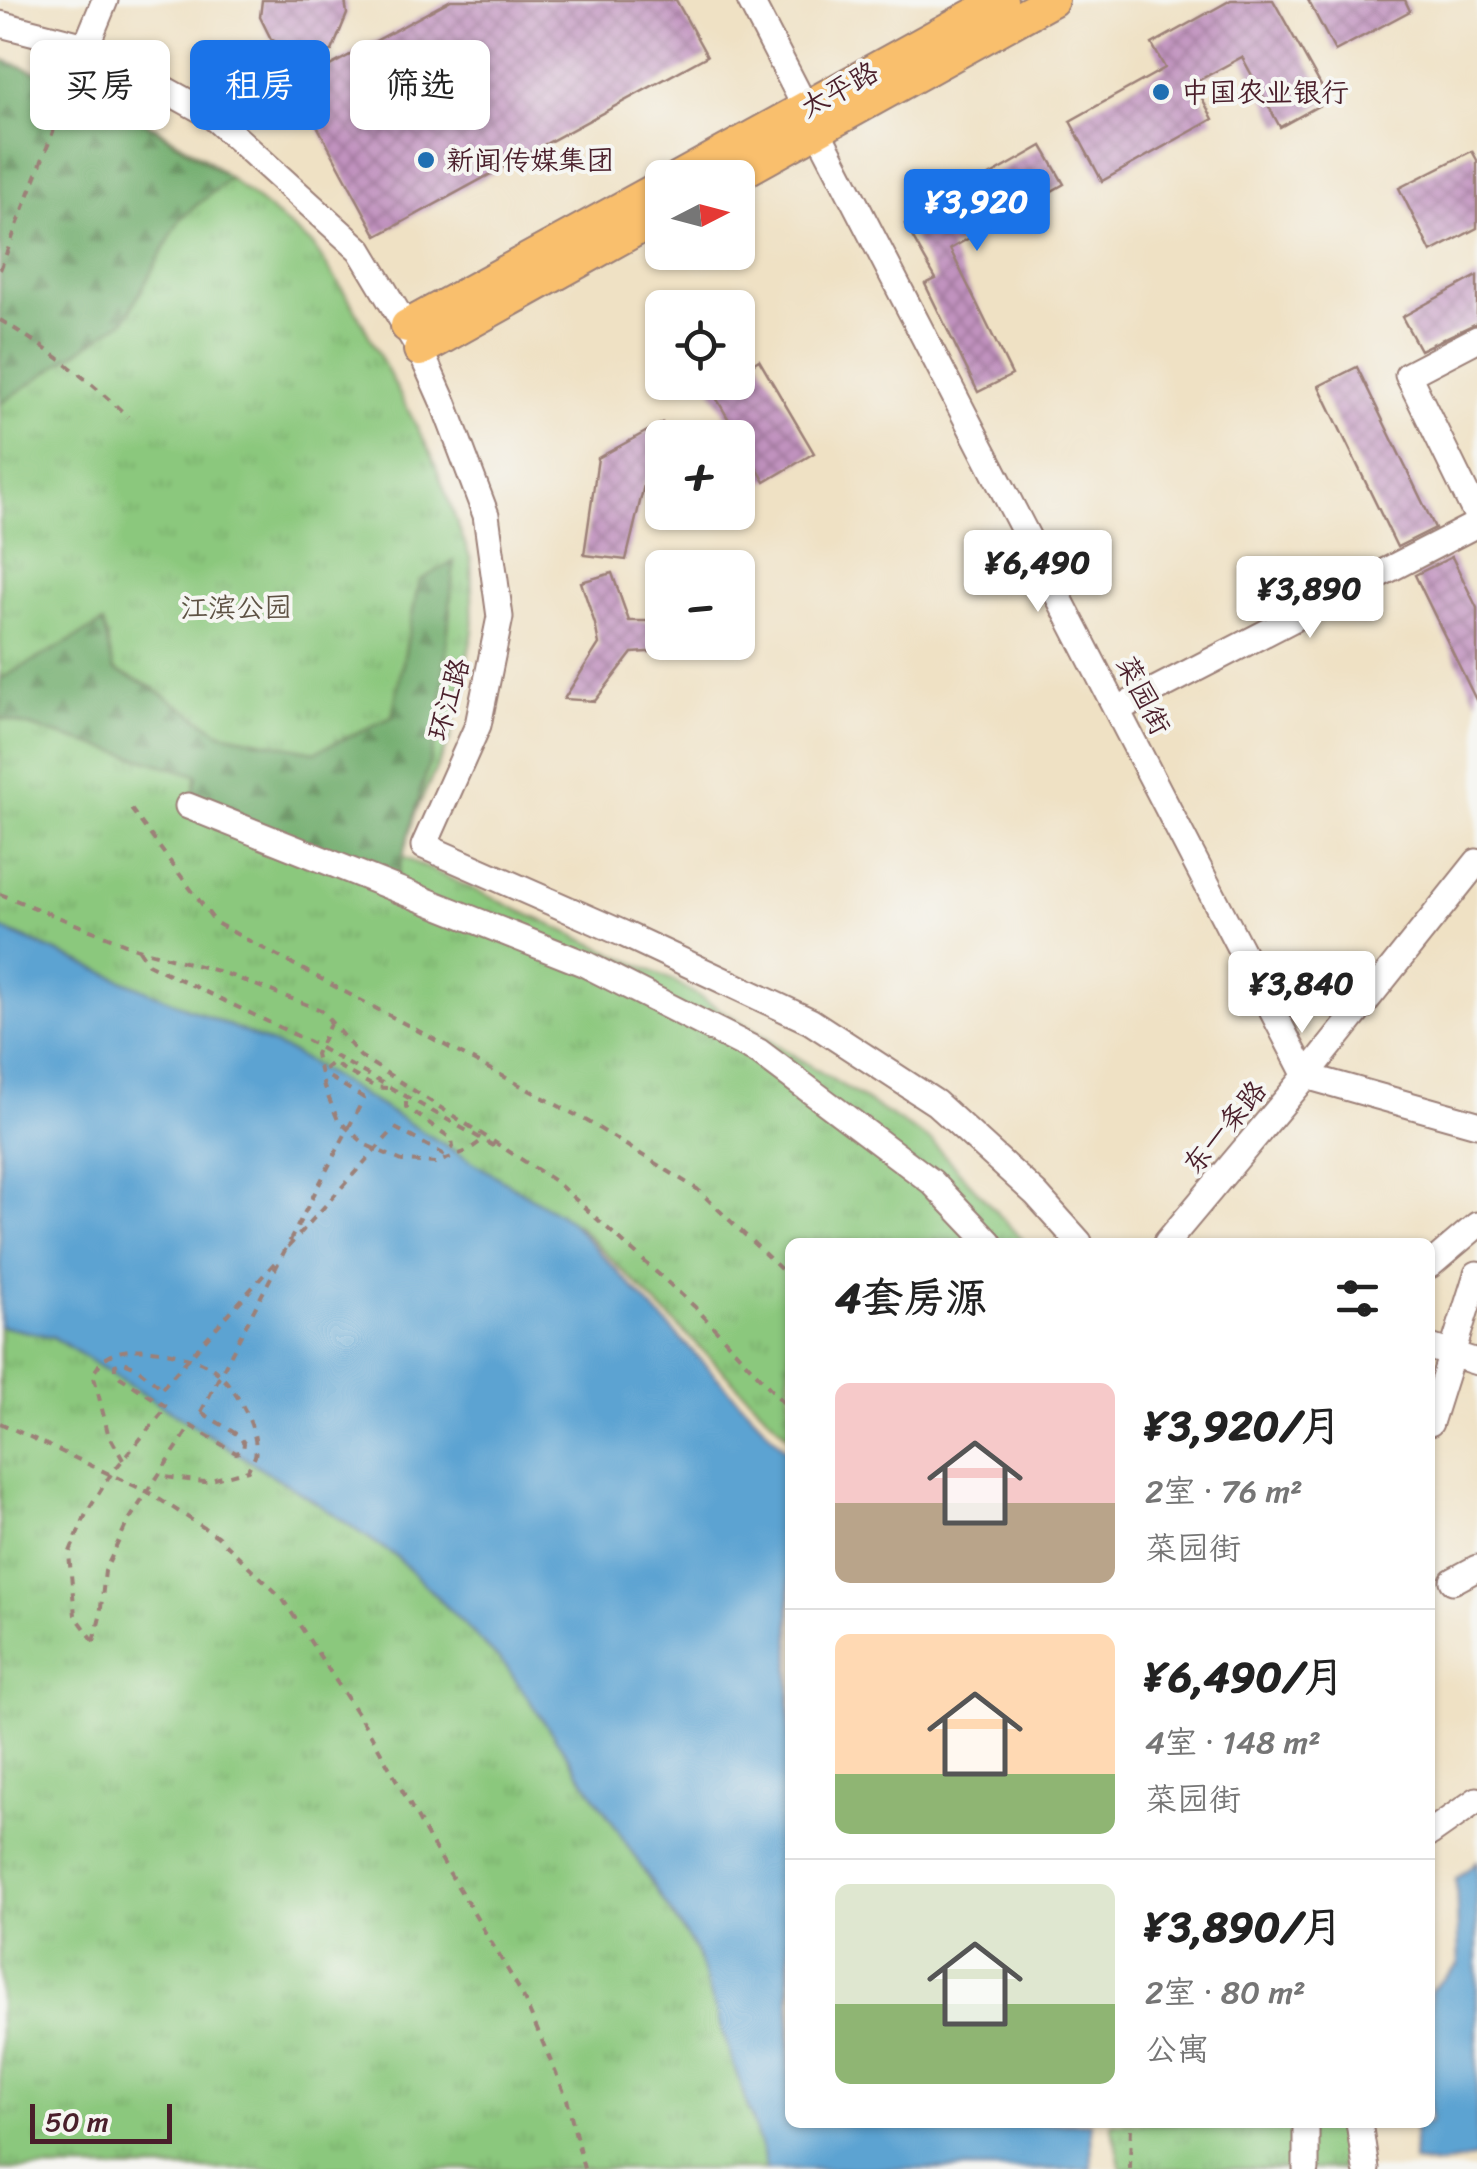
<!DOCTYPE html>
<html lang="zh">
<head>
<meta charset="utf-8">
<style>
	:root { --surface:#fff; --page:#f6f6f6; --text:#222; --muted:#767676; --line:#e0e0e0; --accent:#1a73e8 }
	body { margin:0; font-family:Sriracha,"LXGW WenKai TC",sans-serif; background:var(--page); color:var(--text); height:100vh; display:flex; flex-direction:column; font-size:38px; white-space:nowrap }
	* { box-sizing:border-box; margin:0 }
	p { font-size:32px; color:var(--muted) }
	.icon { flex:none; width:55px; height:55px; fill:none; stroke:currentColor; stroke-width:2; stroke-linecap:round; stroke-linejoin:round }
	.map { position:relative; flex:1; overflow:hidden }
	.panel { position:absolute; left:785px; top:1238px; width:650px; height:890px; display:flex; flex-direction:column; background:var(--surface); border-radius:15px; box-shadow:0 2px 8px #0004 }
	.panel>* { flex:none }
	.banner { position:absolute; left:30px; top:40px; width:605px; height:90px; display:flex; gap:20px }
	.needle { width:65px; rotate:84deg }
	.controls { position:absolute; left:645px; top:160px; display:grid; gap:20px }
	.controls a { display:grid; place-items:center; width:110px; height:110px; border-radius:15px; background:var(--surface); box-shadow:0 2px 8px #0004; font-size:50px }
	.scale { position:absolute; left:30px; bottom:25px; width:142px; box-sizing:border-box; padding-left:10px; border:5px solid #4a1f2b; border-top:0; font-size:28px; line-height:35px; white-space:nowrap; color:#4a1f2b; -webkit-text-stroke:8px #f6f6f2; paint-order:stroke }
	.price { position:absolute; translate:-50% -85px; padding:0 22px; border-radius:10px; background:#fff; color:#222; font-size:32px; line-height:65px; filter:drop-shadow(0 2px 5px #0008) }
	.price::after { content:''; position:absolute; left:50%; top:60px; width:30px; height:22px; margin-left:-15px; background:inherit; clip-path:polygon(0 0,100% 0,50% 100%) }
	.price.current { background:var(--accent); color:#fff }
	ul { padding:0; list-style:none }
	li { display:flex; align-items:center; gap:30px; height:250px; padding:0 50px }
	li+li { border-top:2px solid var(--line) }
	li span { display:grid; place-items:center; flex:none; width:280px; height:200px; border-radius:15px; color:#555 }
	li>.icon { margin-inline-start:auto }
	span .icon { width:120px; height:120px; fill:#fffc; stroke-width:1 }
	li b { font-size:42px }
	h2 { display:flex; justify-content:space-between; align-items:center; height:120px; padding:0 50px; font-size:42px }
	.pill { padding:0 35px; border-radius:15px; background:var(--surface); box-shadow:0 2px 8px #0004; font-size:35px; line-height:90px }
	.pill.current { background:var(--accent); color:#fff }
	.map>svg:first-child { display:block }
	.grass { fill:url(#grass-tufts); stroke:#6a7454; stroke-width:2.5 }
	.forest { fill:url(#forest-firs); stroke:#5d664c; stroke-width:2.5 }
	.water { fill:#5ca3d2; stroke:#53617e; stroke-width:2.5 }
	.building { fill:url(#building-cross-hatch) }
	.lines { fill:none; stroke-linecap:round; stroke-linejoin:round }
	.minor-casing { stroke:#9c8078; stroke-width:29 }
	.major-casing { stroke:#9c8078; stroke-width:36 }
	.path { stroke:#9c8078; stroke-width:4; stroke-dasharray:8 8; stroke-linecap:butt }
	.minor { stroke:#fff; stroke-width:25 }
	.major { stroke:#f9bf6d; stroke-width:32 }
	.path-bridge { stroke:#9c8078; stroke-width:4; stroke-dasharray:8 8; stroke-linecap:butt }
	.poi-dot { fill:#1f6fb2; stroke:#f6f6f2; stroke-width:4 }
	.labels { text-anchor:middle; stroke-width:8; stroke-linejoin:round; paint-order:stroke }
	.street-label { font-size:28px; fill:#4a1f2b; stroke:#f6f6f2 }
	.poi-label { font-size:28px; fill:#4a1f2b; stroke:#f6f6f2; text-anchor:start }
	.park-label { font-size:28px; fill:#5e5244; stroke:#f6f6f2 }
</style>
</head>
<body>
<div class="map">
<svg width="1477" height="2169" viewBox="0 0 1477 2169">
	<defs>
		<pattern id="grass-tufts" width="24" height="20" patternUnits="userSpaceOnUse" patternTransform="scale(2.5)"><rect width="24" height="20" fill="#8bc87d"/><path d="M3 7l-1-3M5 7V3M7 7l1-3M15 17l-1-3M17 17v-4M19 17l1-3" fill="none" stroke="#79ab6c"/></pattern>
		<pattern id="forest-firs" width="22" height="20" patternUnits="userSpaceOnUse" patternTransform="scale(2.5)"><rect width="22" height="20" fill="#70ac6c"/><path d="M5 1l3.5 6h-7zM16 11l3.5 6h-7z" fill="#5e8b59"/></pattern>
		<pattern id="building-cross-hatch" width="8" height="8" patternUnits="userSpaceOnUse" patternTransform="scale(2.5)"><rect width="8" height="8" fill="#c193bf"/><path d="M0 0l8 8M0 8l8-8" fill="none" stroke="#9f779b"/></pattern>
	</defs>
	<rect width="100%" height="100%" fill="#f6f6f2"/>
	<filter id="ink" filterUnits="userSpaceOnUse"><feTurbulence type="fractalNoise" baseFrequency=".01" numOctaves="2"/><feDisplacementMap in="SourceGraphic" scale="20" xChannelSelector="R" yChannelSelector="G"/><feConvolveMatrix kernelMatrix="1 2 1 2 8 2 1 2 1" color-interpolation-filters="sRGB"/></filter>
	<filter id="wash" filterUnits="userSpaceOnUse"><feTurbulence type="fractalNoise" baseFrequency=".0048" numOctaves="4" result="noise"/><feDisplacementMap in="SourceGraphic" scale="40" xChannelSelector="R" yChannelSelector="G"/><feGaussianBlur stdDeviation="2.25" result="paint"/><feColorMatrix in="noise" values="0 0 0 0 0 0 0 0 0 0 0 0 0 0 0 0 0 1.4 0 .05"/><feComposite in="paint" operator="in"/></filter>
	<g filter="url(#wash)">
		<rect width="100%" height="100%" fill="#efe1c4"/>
		<!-- grass -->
		<path class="grass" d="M0,59L104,96L203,157L313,245L354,307L431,454L471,560L473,632L450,739L396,854L674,981L931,1141L1024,1242H790V1438L578,1226L293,1053L0,928Z
			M0,1326L53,1337L320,1505L398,1558L506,1666L608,1815L696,1951L763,2153L766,2169H0Z
			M1111,2123H1341L1342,2169H1121Z"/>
		<!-- forest -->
		<path class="forest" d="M0,59L104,96L230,178L181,218L125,320L0,404Z
			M454,561L440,724L396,880L191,805L197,775L0,718V679L103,623L114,670L148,685L221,733L315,752L392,717L419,581Z"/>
		<!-- water -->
		<path class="water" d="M0,928L293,1053L570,1221L790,1455V2122L1091,2123L1092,2169H766L763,2153L696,1951L608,1815L506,1666L398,1558L320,1505L53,1337L0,1326Z
			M1477,1861V2157L1439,2165L1413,2162L1415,2123L1430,2122V1991L1459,1965L1456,1879Z"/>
		<g id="blocks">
			<!-- building -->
			<path class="building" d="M262,0H345L347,14L332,51L293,52L271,39L260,17Z
				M451,0H676L707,56L377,236L295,85Z
				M1231,0H1273L1329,100L1280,127L1242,57L1194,83L1213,119L1102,181L1070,121L1165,68L1152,44Z
				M1308,0H1405L1410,11L1335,51Z
				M1042,146L1064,184L950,249L1012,375L978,392L925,284L936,279L905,224Z
				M1472,151L1477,160V228L1431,252L1399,188Z
				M1477,276V323L1420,350L1402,317Z
				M759,360L814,453L765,482L711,389L722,382H738V373Z
				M1357,367L1435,528L1397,547L1319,386Z
				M662,423V470L645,481L626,560L584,555L598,458Z
				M1452,557L1477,608V702L1415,575Z
				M612,573L629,621H662V651L632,653L595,701L564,699L599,644L595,624L581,582Z"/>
		</g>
	</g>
	<g filter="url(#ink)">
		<use href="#blocks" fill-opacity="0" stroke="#9c8078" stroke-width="2.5"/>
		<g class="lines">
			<defs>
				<path id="minor" d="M750,0L1306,1076L1477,1124
					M0,24L86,46L211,115L360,250L420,350L444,404L486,515L500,617L478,725L424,846L624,934L810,1021L936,1103L1036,1194L1079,1242
					M86,46L105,0
					M1477,339L1408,375L1477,516
					M1118,709L1477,524
					M188,806L585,964L759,1052L932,1182L989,1242
					M1167,1242L1306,1076L1477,862
					M1430,1265L1477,1225
					M1430,1347L1477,1362
					M1430,1423L1477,1274
					M1453,1581L1477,1568
					M1430,1833L1477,1800
					M1359,2122L1366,2169
					M1306,2169V2122"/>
				<path id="major" d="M678,178L1001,0
					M731,178L1052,0
					M407,326L662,186
					M420,350L662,215"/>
			</defs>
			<!-- minor casing -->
			<use href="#minor" class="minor-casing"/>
			<!-- major casing -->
			<use href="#major" class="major-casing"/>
			<!-- path -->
			<path class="path" d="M0,270L79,64
				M0,320C49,349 87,378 128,417
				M131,809L216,923L587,1121L697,1189L790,1278
				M0,894L138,949L221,972L321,1010L360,1056L555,1181L695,1307L790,1410
				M139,950L148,964L308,1041L501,1150
				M331,1022L316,1054L324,1087L338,1120L366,1145L402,1161L436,1163L467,1151L483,1140
				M364,1098L329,1077L326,1068L332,1063L375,1087L387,1088
				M395,1128L443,1154L453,1147L452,1139L406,1107V1096
				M0,1423L148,1492L217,1536L282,1598L370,1733L431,1842L521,1992L567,2099L584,2169
				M123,1460L108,1433L93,1373C97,1369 99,1364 103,1360C126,1339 189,1353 213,1369C233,1383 261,1430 255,1456C253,1461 250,1465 248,1470L204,1482L158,1476
				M94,1641L75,1615L69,1554L86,1514L111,1474L167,1407L120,1377L115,1371V1365L124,1362L134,1366L162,1388
				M94,1641L100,1617L105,1571L127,1523L191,1426L236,1453L243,1451L244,1443L238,1435L201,1412
				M1130,2169L1131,2122"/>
			<!-- minor -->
			<use href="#minor" class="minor"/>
			<!-- major -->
			<use href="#major" class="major"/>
			<!-- path-bridge -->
			<path class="path-bridge" d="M288,1247L395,1128
				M162,1388L279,1258
				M201,1412L364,1098"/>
		</g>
	</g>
	<!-- markers -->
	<g class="poi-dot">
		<circle cx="1161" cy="92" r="10"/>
		<circle cx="426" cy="160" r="10"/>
	</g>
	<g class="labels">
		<!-- street labels -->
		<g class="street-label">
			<text transform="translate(839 89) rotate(-29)" y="10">太平路</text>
			<text transform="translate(1144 695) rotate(63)" y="10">菜园街</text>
			<text transform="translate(448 699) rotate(-74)" y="10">环江路</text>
			<text transform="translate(1224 1127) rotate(-50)" y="10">东一条路</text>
		</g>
		<!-- poi labels -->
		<g class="poi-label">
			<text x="1181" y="102">中国农业银行</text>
			<text x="446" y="170">新闻传媒集团</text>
		</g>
		<!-- park labels -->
		<g class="park-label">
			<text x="236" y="617">江滨公园</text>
		</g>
	</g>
</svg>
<div class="controls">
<a><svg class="needle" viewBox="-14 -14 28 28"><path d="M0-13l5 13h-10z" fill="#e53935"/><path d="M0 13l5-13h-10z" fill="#767676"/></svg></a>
<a><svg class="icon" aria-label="locate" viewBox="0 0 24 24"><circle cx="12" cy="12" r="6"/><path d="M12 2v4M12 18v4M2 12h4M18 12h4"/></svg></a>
<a>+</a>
<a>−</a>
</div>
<div class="scale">50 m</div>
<b class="price current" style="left:977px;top:254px">¥3,920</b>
<b class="price" style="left:1038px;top:615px">¥6,490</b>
<b class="price" style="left:1310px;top:641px">¥3,890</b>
<b class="price" style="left:1302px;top:1036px">¥3,840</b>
<div class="banner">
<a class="pill">买房</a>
<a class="pill current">租房</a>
<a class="pill">筛选</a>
</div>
<section class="panel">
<h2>4套房源<svg class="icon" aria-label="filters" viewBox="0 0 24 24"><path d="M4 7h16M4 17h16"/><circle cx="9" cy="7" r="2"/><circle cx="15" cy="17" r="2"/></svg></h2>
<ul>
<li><span style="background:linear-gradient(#f6c9c9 60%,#b9a48a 0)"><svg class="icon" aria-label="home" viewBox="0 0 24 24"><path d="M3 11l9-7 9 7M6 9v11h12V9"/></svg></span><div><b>¥3,920/月</b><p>2室 · 76 m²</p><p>菜园街</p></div></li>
<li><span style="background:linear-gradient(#ffd9b3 70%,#8fb573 0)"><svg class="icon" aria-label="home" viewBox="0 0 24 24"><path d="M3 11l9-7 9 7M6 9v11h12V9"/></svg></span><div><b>¥6,490/月</b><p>4室 · 148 m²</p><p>菜园街</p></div></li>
<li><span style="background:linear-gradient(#dfe7d0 60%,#8fb573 0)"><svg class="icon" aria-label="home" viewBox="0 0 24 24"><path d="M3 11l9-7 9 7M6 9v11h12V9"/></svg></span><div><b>¥3,890/月</b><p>2室 · 80 m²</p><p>公寓</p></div></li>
</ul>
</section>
</div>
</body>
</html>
